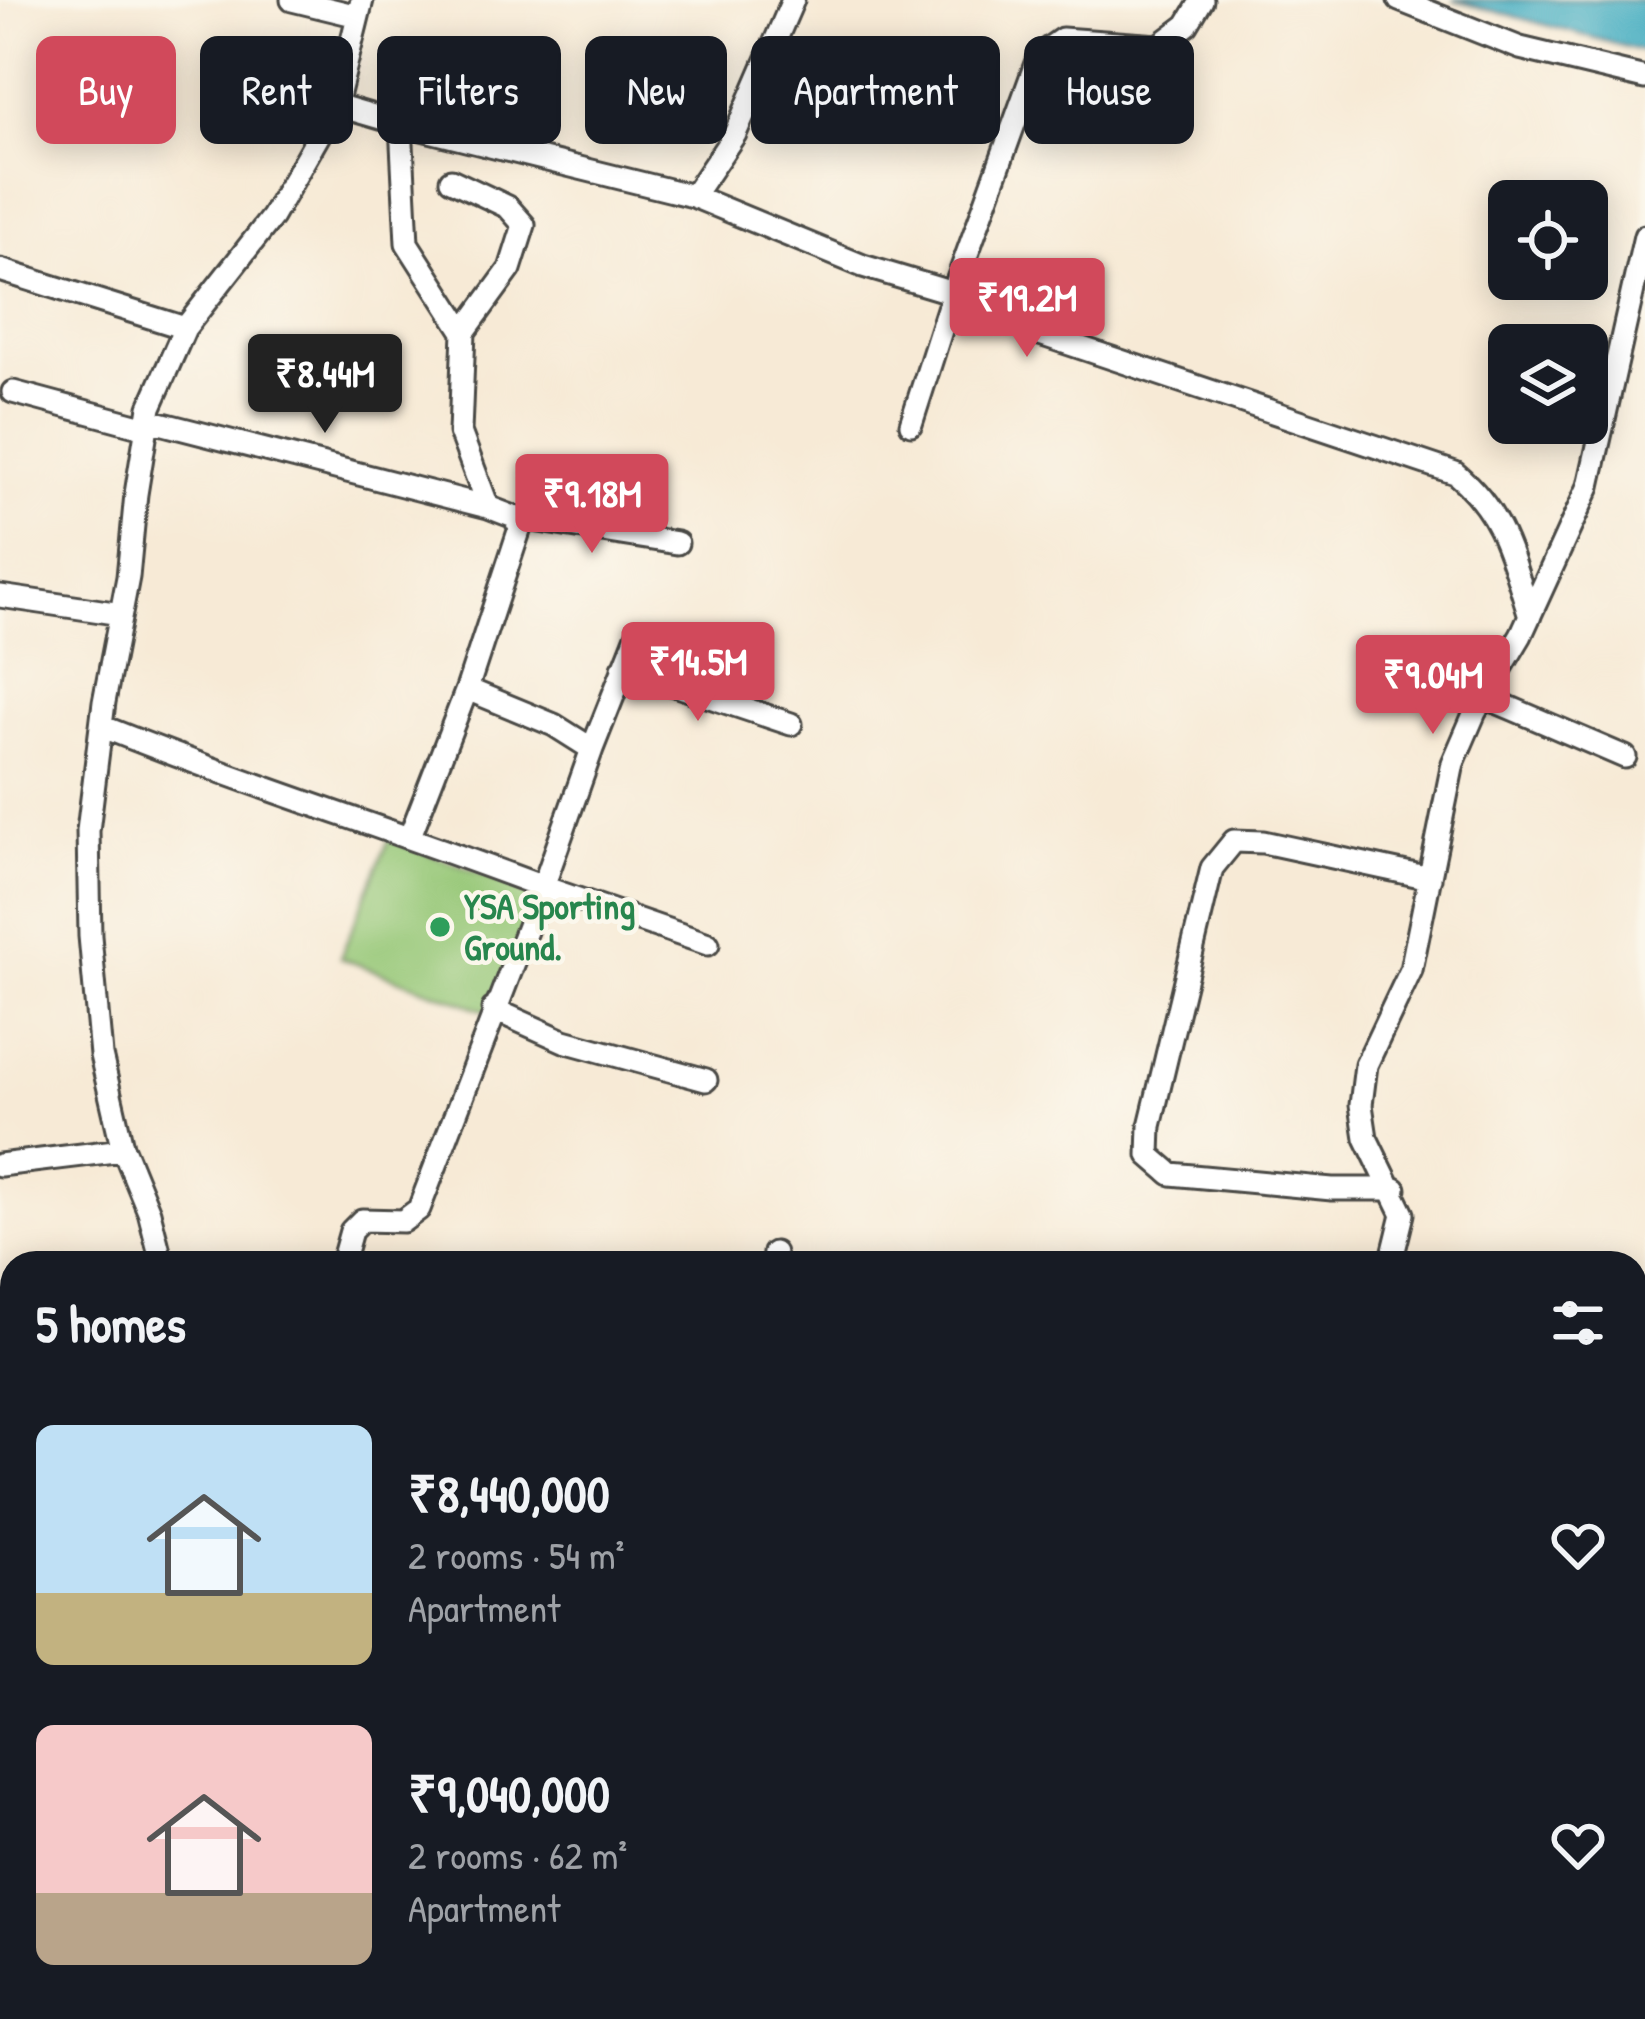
<!DOCTYPE html>
<html lang="en">
<head>
<meta charset="utf-8">
<style>
	:root { --surface:#171b24; --page:#20242c; --text:#f1f3f6; --muted:#9ea1a6; --accent:#d1495b }
	body { margin:0; font-family:"Patrick Hand",sans-serif; background:var(--page); color:var(--text); height:100vh; display:flex; flex-direction:column; font-size:45px; white-space:nowrap }
	* { box-sizing:border-box; margin:0 }
	p { font-size:39px; color:var(--muted) }
	.icon { flex:none; width:66px; height:66px; fill:none; stroke:currentColor; stroke-width:2; stroke-linecap:round; stroke-linejoin:round }
	.map { position:relative; flex:1; overflow:hidden }
	.drawer { position:absolute; left:0px; top:1251px; width:1647px; height:768px; display:flex; flex-direction:column; background:var(--surface); border-radius:36px 36px 0 0; box-shadow:0 6px 30px #0003 }
	.drawer>* { flex:none }
	.top-card { position:absolute; left:36px; top:36px; width:1575px; height:108px; display:flex; gap:24px }
	.tools { position:absolute; left:1488px; top:180px; display:grid; gap:24px }
	.tools a { display:grid; place-items:center; width:120px; height:120px; border-radius:18px; background:var(--surface); box-shadow:0 6px 30px #0003; font-size:60px }
	.price { position:absolute; translate:-50% -102px; padding:0 27px; border-radius:12px; background:var(--accent); color:#fff; font-size:39px; line-height:78px; filter:drop-shadow(0 3px 6px #0008) }
	.price::after { content:''; position:absolute; left:50%; top:72px; width:36px; height:27px; margin-left:-18px; background:inherit; clip-path:polygon(0 0,100% 0,50% 100%) }
	.price.selected { background:#222; color:#fff }
	ul { padding:0; list-style:none }
	li { display:flex; align-items:center; gap:36px; height:300px; padding:0 36px }
	li span { display:grid; place-items:center; flex:none; width:336px; height:240px; border-radius:18px; color:#555 }
	li>.icon { margin-inline-start:auto }
	span .icon { width:144px; height:144px; fill:#fffc; stroke-width:1 }
	li b { font-size:51px }
	h2 { display:flex; justify-content:space-between; align-items:center; height:144px; padding:0 36px; font-size:51px }
	.pill { padding:0 42px; border-radius:18px; background:var(--surface); box-shadow:0 6px 30px #0003; font-size:42px; line-height:108px }
	.pill.selected { background:var(--accent); color:#fff }
	.map>svg:first-child { display:block }
	.green { fill:#96c777; stroke:#607951; stroke-width:3 }
	.water { fill:#41abc0; stroke:#366b76; stroke-width:3 }
	.lines { fill:none; stroke-linecap:round; stroke-linejoin:round }
	.canal { stroke:#41abc0; stroke-width:18 }
	.minor-casing { stroke:#4a4845; stroke-width:27 }
	.minor { stroke:#fff; stroke-width:21 }
	.leisure-dot { fill:#2e9e5b; stroke:#fbf7ec; stroke-width:4.5 }
	.labels { text-anchor:middle; stroke-width:9; stroke-linejoin:round; paint-order:stroke }
	.leisure-label { font-size:36px; font-weight:bold; fill:#27864d; stroke:#fbf7ec; text-anchor:start }
</style>
</head>
<body>
<div class="map">
<svg width="1645" height="2019" viewBox="0 0 1645 2019">
	<rect width="100%" height="100%" fill="#fbf7ec"/>
	<filter id="ink" filterUnits="userSpaceOnUse"><feTurbulence type="fractalNoise" baseFrequency=".00833" numOctaves="2"/><feDisplacementMap in="SourceGraphic" scale="24" xChannelSelector="R" yChannelSelector="G"/><feConvolveMatrix kernelMatrix="1 2 1 2 8 2 1 2 1" color-interpolation-filters="sRGB"/></filter>
	<filter id="wash" filterUnits="userSpaceOnUse"><feTurbulence type="fractalNoise" baseFrequency=".004" numOctaves="4" result="noise"/><feDisplacementMap in="SourceGraphic" scale="48" xChannelSelector="R" yChannelSelector="G"/><feGaussianBlur stdDeviation="2.7" result="paint"/><feColorMatrix in="noise" values="0 0 0 0 0 0 0 0 0 0 0 0 0 0 0 0 0 1.4 0 .05"/><feComposite in="paint" operator="in"/></filter>
	<g filter="url(#wash)">
		<rect width="100%" height="100%" fill="#f7ead6"/>
		<!-- green -->
		<path class="green" d="M389,839L540,896L491,1013L340,958Z"/>
		<!-- water -->
		<path class="water" d="M1453,0H1645V52Z"/>
		<g class="lines">
			<!-- canal -->
			<path class="canal" d="M1358,2007L1373,2019
				M453,2019L458,2007"/>
		</g>
	</g>
	<g filter="url(#ink)">
		<g class="lines">
			<defs>
				<path id="minor" d="M292,0L358,16
					M1202,0L1187,25L1159,46L1062,39L1039,55L953,293L1037,333L1455,473C1504,514 1511,557 1530,616
					M1399,0L1520,48L1645,78
					M336,105L401,124L407,243L464,332L460,432L488,507L514,517L520,528L467,689L554,725L592,749L543,887L708,944
					M401,124L693,196L863,266L953,293L911,424
					M451,180L508,207L524,225L510,269L464,332
					M693,196L735,134L793,0
					M0,270L185,328
					M13,392L147,428
					M148,420L488,507
					M514,517L677,543
					M0,596L121,614
					M623,668L791,724
					M1485,697L1625,757
					M101,726C247,785 396,831 543,887L419,1209L403,1221L362,1220L351,1231L342,1263
					M592,749L638,633
					M410,836L467,689
					M493,1009L564,1041L706,1080
					M0,1165L123,1150
					M1395,1189H1332L1171,1174L1149,1155L1150,1126L1212,868L1234,841L1263,842L1430,878
					M162,1263L149,1212L122,1146L101,1055L90,936L88,831L104,702L128,577L136,494L150,407L185,328L272,217L336,105L362,0
					M773,1263L774,1253
					M1391,1263L1403,1214L1366,1138L1361,1105L1366,1065L1411,970L1453,763L1475,712L1521,635L1589,486L1645,236
					M1635,1570L1645,1569
					M0,1703L12,1706
					M1635,1727L1645,1734
					M0,1854L12,1859
					M115,2007L116,2019
					M1514,2007L1545,2019
					M299,2019L303,2007"/>
			</defs>
			<!-- minor casing -->
			<use href="#minor" class="minor-casing"/>
			<!-- minor -->
			<use href="#minor" class="minor"/>
		</g>
	</g>
	<!-- markers -->
	<circle class="leisure-dot" cx="440" cy="927" r="12"/>
	<g class="labels">
		<!-- leisure labels -->
		<g class="leisure-label">
			<text x="464" y="919">YSA Sporting<tspan x="464" dy="41">Ground.</tspan></text>
		</g>
	</g>
</svg>
<div class="tools">
<a><svg class="icon" aria-label="locate" viewBox="0 0 24 24"><circle cx="12" cy="12" r="6"/><path d="M12 2v4M12 18v4M2 12h4M18 12h4"/></svg></a>
<a><svg class="icon" aria-label="layers" viewBox="0 0 24 24"><path d="M12 4l9 5-9 5-9-5zM3 14l9 5 9-5"/></svg></a>
</div>
<b class="price" style="left:1027px;top:360px">₹19.2M</b>
<b class="price selected" style="left:325px;top:436px">₹8.44M</b>
<b class="price" style="left:592px;top:556px">₹9.18M</b>
<b class="price" style="left:698px;top:724px">₹14.5M</b>
<b class="price" style="left:1433px;top:737px">₹9.04M</b>
<div class="top-card">
<a class="pill selected">Buy</a>
<a class="pill">Rent</a>
<a class="pill">Filters</a>
<a class="pill">New</a>
<a class="pill">Apartment</a>
<a class="pill">House</a>
</div>
<section class="drawer">
<h2>5 homes<svg class="icon" aria-label="filters" viewBox="0 0 24 24"><path d="M4 7h16M4 17h16"/><circle cx="9" cy="7" r="2"/><circle cx="15" cy="17" r="2"/></svg></h2>
<ul>
<li><span style="background:linear-gradient(#bfe0f5 70%,#c2b280 0)"><svg class="icon" aria-label="home" viewBox="0 0 24 24"><path d="M3 11l9-7 9 7M6 9v11h12V9"/></svg></span><div><b>₹8,440,000</b><p>2 rooms · 54 m²</p><p>Apartment</p></div><svg class="icon" aria-label="heart" viewBox="0 0 24 24"><path d="M12 20l-8-8c-3-5 5-10 8-4 3-6 11-1 8 4z"/></svg></li>
<li><span style="background:linear-gradient(#f6c9c9 70%,#b9a48a 0)"><svg class="icon" aria-label="home" viewBox="0 0 24 24"><path d="M3 11l9-7 9 7M6 9v11h12V9"/></svg></span><div><b>₹9,040,000</b><p>2 rooms · 62 m²</p><p>Apartment</p></div><svg class="icon" aria-label="heart" viewBox="0 0 24 24"><path d="M12 20l-8-8c-3-5 5-10 8-4 3-6 11-1 8 4z"/></svg></li>
</ul>
</section>
</div>
</body>
</html>
